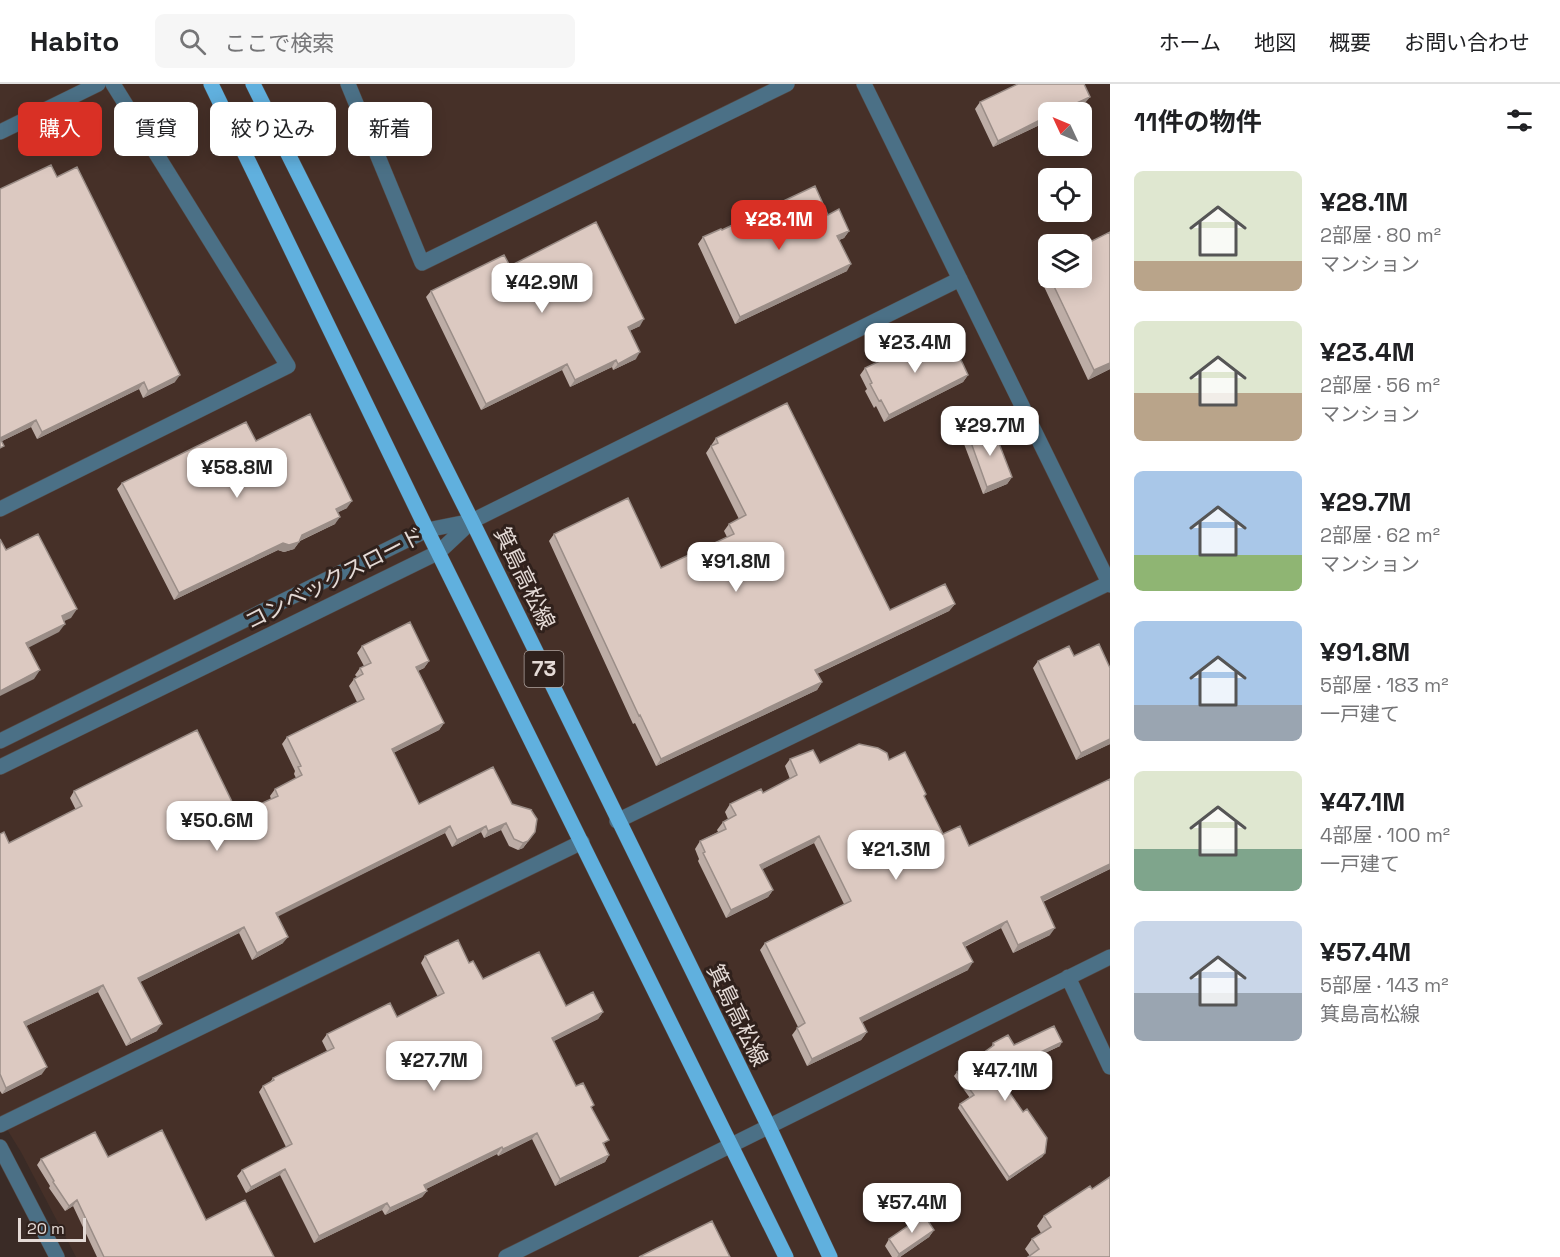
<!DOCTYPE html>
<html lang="ja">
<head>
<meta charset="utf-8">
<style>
	:root { --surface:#fff; --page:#f6f6f6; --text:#202124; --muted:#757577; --line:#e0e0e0; --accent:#d93025 }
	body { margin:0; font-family:"Space Grotesk","Noto Sans JP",sans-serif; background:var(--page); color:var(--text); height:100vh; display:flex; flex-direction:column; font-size:22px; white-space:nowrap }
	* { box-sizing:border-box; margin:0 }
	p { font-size:20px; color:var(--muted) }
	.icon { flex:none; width:33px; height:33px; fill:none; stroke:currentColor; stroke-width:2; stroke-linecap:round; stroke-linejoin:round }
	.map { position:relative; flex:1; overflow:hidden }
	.sheet { display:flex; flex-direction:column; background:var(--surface); width:450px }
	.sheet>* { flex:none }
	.top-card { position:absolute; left:18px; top:18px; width:570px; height:54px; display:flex; gap:12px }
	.needle { width:39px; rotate:314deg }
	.tools { position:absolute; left:1038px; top:18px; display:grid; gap:12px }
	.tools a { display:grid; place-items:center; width:54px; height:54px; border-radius:9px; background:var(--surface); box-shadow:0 3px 15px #0003; font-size:30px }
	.scale { position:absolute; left:18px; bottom:15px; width:68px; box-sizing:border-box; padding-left:6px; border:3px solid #e4dad6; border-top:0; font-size:16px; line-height:21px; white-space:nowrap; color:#e4dad6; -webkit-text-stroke:4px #30211c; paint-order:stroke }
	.price { position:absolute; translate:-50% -51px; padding:0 14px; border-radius:12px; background:#fff; color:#222; font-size:20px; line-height:39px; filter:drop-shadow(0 2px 3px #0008) }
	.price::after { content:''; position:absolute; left:50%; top:36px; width:18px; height:14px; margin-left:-9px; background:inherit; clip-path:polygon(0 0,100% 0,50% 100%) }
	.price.selected { background:var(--accent); color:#fff }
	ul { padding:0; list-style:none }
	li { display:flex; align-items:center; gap:18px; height:150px; padding:0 24px }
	li span { display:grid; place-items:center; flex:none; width:168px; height:120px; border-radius:9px; color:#555 }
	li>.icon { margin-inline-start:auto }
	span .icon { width:72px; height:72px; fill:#fffc; stroke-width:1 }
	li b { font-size:26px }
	h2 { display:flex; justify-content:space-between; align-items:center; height:72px; padding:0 24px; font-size:26px }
	.tag { padding:0 21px; border-radius:9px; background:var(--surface); box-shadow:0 3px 15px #0003; font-size:21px; line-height:54px }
	.tag.selected { background:var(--accent); color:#fff }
	header { display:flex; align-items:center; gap:36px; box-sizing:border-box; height:84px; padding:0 30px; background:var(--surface); border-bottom:2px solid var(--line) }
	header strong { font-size:28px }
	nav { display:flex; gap:33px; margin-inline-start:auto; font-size:21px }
	.search { width:420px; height:54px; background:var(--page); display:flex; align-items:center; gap:15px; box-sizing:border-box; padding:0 21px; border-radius:9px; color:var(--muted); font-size:22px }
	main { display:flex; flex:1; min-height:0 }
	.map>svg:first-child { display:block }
	.built { fill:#463028; fill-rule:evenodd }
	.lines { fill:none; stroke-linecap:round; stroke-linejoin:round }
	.minor-casing { stroke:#554742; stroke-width:16 }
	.major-casing { stroke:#554742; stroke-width:16 }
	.minor { stroke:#4b7086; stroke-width:15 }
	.major { stroke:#60b0de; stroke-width:15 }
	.wall { fill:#bdada6 }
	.shaded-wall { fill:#9a8d87 }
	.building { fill:#dcc9c1; stroke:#9a8d87; stroke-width:1.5 }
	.labels { text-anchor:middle; stroke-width:6; stroke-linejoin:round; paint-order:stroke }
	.shield { fill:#30211c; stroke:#aea29e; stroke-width:1.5 }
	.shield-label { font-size:21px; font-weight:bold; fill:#e4dad6 }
	.street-label { font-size:22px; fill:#e4dad6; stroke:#30211c }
</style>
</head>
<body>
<header>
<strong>Habito</strong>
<div class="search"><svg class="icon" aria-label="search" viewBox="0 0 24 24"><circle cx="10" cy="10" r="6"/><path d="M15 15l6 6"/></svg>ここで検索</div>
<nav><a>ホーム</a><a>地図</a><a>概要</a><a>お問い合わせ</a></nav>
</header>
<main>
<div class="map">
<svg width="1110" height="1173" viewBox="0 0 1110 1173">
	<rect width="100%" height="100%" fill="#3a2b26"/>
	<!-- built -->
	<path class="built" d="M0,0H1110V1173H76L21,1068L0,1034ZM1048,28H1082V62H1048ZM1048,94H1082V128H1048ZM1048,160H1082V194H1048Z"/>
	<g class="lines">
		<defs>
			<path id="minor" d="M348,0L422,179L787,0
				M864,0L1110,501
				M0,48L98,0
				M0,425L288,282L113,0
				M0,657L427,446L472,437L960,195
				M0,683L439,468L472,437
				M617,737L1109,499
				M1068,893L1110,983
				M0,1041L582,758
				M0,1063L57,1173
				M506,1173L1110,873"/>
			<path id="major" d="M211,0L427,446L786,1173
				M253,0L472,437L769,1043L830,1173"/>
		</defs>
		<!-- minor casing -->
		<use href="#minor" class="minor-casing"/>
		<!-- major casing -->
		<use href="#major" class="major-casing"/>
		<!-- minor -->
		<use href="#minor" class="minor"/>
		<!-- major -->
		<use href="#major" class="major"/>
	</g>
	<!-- wall -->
	<path class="wall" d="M980,18L1085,19L1048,28V37L993,63L975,25Z
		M57,93L175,298L143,314L139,305L37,355L31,343L2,357Z
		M828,131L849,147L844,154L839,156L847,187L735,240L698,160L703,153Z
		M1048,181V194H1082L1110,285L1088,296L1039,192L1045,183Z
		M510,182L640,242L629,247L636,275L613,286L612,283L570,303L562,286L481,326L426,213L431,207Z
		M931,261L948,262L968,291L963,298L884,338L876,322L874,324L865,307L867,305L860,291L865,284Z
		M969,353L1012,393L1007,400L983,410L964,360Z
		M716,354L890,526L955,520L949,527L817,590L822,598L817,606L656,682L635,639L633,640L549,457L554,450L661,484L727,453L724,447L729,440L739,435L706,369Z
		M256,357L347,424L338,428L335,440L300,457L294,465L284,468L278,466L174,516L117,405L122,399Z
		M362,562L429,577L424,584L418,587L444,639L439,646L393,669L419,720H512L531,727L535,748L530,755L523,764L518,766L509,762L501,746L484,754L481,748L452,763L445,749L277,832L283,859L252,876L239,849L140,898L157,947L126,962L98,908L26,942L42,990L2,1010L0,1007V750L9,759L76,726L70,714L74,707L238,730L271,715L270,712L275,705L296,694L294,690L295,687L282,660L287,653L357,618L349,602L354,595L357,593L355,591L360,584L364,582L357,569Z
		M1038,577L1110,660L1076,676L1033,584Z
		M790,675L820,679L889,676L926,710L924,713L943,750L969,762L1110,695V785L1043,818L1050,851L1013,869L1001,844L965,863L968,886L862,938L867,948L861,956L807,982L792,951L798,943L760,866L765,859L844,820L814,759L762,785L773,806L768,813L726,834L698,777L699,775L695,765L700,757L718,748L717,746L723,738L728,735L725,728L730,720L763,709L790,695L785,682Z
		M425,872L469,879L483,895L566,922L603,928L598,935L554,957L576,1002L592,1024L605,1062L609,1071L605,1078L555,1102L532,1055L498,1072L497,1070L426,1105L427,1107L422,1113L385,1131L382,1126L314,1159L280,1091L246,1109L237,1092L242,1086L286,1063L259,1008L263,1002L270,998L273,994L327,967L322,957L327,950L397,933L438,913L421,879Z
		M993,959L1014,961L1060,962L998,991L1045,1069L1042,1073L1007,1097L958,1024L960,1020L970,1014L954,992L957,988L991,964Z
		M108,1073L206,1136L274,1173H97L73,1122L65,1127L49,1104L50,1102L37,1081L41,1075Z
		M1092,1105L1110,1173L1030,1172L1025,1165L1032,1155L1041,1149L1037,1142L1044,1132Z
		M934,1146L929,1153L900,1173H892L885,1162L889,1155Z"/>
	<!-- shaded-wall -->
	<path class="shaded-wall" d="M1090,13L1085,19L1066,28H1057Z
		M1048,32V37L993,63L998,57Z
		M849,147L844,154L832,159L837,152Z
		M851,180L847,187L735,240L740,233Z
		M644,235L640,242L623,250L628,243Z
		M640,268L636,275L613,286L618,280Z
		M616,276L612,283L570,303L575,296Z
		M1110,279V285L1088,296L1094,286Z
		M567,280L562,286L481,326L486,320Z
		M180,291L175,298L143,314L148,307Z
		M968,291L963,298L884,338L889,331Z
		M144,298L139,305L37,355L42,348Z
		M36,336L31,343L0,358V354Z
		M1012,393L1007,400L983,410L987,403Z
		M352,417L347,424L331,432L336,425Z
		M340,433L335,440L297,458L302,451Z
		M299,458L294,465L284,468L278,466L174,516L179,509L283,459Z
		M955,520L949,527L810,593L815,586Z
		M77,525L71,534L56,541L62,532Z
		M65,540L59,548L20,568L26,559Z
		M429,577L424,584L411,590L416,583Z
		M40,586L34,595L0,612V607Z
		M822,598L817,606L656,682L661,675Z
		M444,639L439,646L387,672L392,665Z
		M1110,655V660L1076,676L1081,669Z
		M506,739L501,746L484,754L488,747Z
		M450,742L445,749L271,836L276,829Z
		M486,742L481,748L452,763L457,756Z
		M535,748L523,764L518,766L523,759Z
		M819,752L814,759L755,789L760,781Z
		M1110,780V785L1035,821L1041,813Z
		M773,806L768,813L726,834L731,826Z
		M1007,837L1001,844L957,866L963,859Z
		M244,843L239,849L134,901L138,894Z
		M1055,844L1050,851L1013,869L1018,861Z
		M288,853L283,859L252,876L257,869Z
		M973,878L968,886L855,942L860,934Z
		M103,901L98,908L20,945L24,938Z
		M603,928L598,935L548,960L552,954Z
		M162,940L157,947L126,962L131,956Z
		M867,948L861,956L807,982L812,975Z
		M1062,958L1060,962L993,993L996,989Z
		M47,983L42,990L2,1010L6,1004Z
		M537,1049L532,1055L498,1072L503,1065Z
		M502,1063L497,1070L420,1108L424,1101Z
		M1045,1069L1042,1073L1007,1097L1009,1093Z
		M609,1071L605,1078L555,1102L560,1095Z
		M285,1085L280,1091L246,1109L251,1103Z
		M427,1107L422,1113L385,1131L390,1124Z
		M77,1116L73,1122L65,1127L69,1122Z
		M387,1119L382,1126L314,1159L319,1152Z
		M934,1146L929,1153L900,1173H897L899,1170Z"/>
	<!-- building -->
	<path class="building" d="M1018,0H1084L1090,13L1057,28H1048V32L998,57L980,18Z
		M51,81L57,93L77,83L180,291L148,307L144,298L42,348L36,336L0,354L4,362L0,364V105Z
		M815,102L828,131L839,125L849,147L837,152L851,180L740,233L703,153L721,145L722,146Z
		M596,138L644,235L628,243L640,268L618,280L616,276L575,296L567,280L486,320L431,207L504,171L510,182Z
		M1110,148V279L1094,286L1050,194H1082V162Z
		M1048,181V190L1045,183Z
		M928,254L931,261L944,254L948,262L953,259L968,291L889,331L881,316L879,317L870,300L872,299L865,284Z
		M787,319L890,526L945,500L955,520L815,586L822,598L661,675L640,631L639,632L554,450L628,414L661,484L734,450L729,440L746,431L711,362L718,359L716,354Z
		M310,330L352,417L336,425L340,433L302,451L299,458L289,461L283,459L179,509L122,399L246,338L256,357Z
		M993,344L1012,393L987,403L969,353Z
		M38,450L77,525L62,532L65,540L26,559L40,586L0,607V455L6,466Z
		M410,538L429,577L416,583L444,639L392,665L419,720L493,683L512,720L532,726H531L537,735L535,748L528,757L523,759L514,755L506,739L488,747L486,742L457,756L450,742L276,829L288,853L257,869L244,843L138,894L162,940L131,956L103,901L24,938L47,983L6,1004L0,990V750L4,748L9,759L82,722L74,707L197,646L238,730L278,712L275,705L302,691L298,683L301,682L287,653L364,615L354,595L363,590L360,584L371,579L362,562Z
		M1099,560L1110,584V655L1081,669L1038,577L1069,562L1074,572Z
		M859,660L878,664L887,669L889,676L905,668L926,710L924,712L943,750L960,742L969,762L1110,695V780L1041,813L1055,844L1018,861L1007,837L963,859L973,878L860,934L867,948L812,975L797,944L805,939L765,859L851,817L819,752L760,781L773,806L731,826L703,769L705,768L700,757L726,745L723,738L736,731L730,720L761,705L763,709L797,691L790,675L813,666L820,679Z
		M458,856L469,879L473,877L483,895L539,868L566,922L593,908L603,928L552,954L576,1002L583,999L594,1021L591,1023L609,1056L603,1059L609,1071L560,1095L537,1049L503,1065L502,1063L424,1101L427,1107L390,1124L387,1119L319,1152L285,1085L251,1103L242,1086L292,1060L263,1002L274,996L273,994L334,964L327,950L390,919L397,933L444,909L425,872Z
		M1054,942L1062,958L996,989L1023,1028L1027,1025L1047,1054L1045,1069L1009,1093L960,1020L974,1011L957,988L994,961L993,959L1008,951L1014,961Z
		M162,1046L206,1136L245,1116L274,1173H104L77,1116L69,1122L53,1098L54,1097L41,1075L95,1048L108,1073Z
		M1110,1093V1173H1028L1039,1165L1032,1155L1051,1143L1044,1132L1090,1102L1092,1105Z
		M924,1131L934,1146L899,1170L889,1155Z
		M712,1137L730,1173H639Z"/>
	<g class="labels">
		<!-- shield labels -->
		<rect class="shield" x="524.5" y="567" width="39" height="36" rx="4.5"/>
		<g class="shield-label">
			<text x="544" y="592">73</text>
		</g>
		<!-- street labels -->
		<g class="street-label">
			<text transform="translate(334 494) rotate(-27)" y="8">コンベックスロード</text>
			<text transform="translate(525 494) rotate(64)" y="8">箕島高松線</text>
			<text transform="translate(738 931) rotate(64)" y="8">箕島高松線</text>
		</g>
	</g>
</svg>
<div class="tools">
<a><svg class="needle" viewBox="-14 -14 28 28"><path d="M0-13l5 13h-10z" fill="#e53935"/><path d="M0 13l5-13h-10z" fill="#757577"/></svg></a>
<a><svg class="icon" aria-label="locate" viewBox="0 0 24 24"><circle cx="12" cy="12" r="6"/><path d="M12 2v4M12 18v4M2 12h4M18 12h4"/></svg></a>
<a><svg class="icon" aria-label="layers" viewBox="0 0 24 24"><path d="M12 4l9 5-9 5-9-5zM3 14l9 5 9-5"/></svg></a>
</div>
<div class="scale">20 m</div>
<b class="price selected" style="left:779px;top:167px">¥28.1M</b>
<b class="price" style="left:542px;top:230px">¥42.9M</b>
<b class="price" style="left:915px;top:290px">¥23.4M</b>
<b class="price" style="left:990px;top:373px">¥29.7M</b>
<b class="price" style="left:237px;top:415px">¥58.8M</b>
<b class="price" style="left:736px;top:509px">¥91.8M</b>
<b class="price" style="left:217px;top:768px">¥50.6M</b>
<b class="price" style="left:896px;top:797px">¥21.3M</b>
<b class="price" style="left:434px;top:1008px">¥27.7M</b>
<b class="price" style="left:1005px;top:1018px">¥47.1M</b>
<b class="price" style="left:912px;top:1150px">¥57.4M</b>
<div class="top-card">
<a class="tag selected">購入</a>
<a class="tag">賃貸</a>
<a class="tag">絞り込み</a>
<a class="tag">新着</a>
</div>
</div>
<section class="sheet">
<h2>11件の物件<svg class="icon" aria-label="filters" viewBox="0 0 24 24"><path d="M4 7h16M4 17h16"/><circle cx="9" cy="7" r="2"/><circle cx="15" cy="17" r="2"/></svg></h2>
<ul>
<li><span style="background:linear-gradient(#dfe7d0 75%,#b9a48a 0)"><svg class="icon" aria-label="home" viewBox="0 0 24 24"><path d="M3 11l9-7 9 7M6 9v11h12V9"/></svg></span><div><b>¥28.1M</b><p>2部屋 · 80 m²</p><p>マンション</p></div></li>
<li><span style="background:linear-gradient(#dfe7d0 60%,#b9a48a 0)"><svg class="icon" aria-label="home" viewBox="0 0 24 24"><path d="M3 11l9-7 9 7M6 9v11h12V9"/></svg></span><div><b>¥23.4M</b><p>2部屋 · 56 m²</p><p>マンション</p></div></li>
<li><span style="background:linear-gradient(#a9c7e8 70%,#8fb573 0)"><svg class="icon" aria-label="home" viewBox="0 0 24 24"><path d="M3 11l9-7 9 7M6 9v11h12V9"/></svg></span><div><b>¥29.7M</b><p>2部屋 · 62 m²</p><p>マンション</p></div></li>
<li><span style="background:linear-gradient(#a9c7e8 70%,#9aa5b1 0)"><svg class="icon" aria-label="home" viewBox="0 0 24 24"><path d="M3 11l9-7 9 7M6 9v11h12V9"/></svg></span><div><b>¥91.8M</b><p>5部屋 · 183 m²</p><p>一戸建て</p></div></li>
<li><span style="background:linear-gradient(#dfe7d0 65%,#7fa58c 0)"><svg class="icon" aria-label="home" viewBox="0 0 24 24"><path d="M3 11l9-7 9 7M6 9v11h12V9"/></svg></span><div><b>¥47.1M</b><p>4部屋 · 100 m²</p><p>一戸建て</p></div></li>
<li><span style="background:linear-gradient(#c9d6e8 60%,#9aa5b1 0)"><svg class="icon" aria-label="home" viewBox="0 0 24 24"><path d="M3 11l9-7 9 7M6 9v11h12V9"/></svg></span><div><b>¥57.4M</b><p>5部屋 · 143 m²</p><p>箕島高松線</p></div></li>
</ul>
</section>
</main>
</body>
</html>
